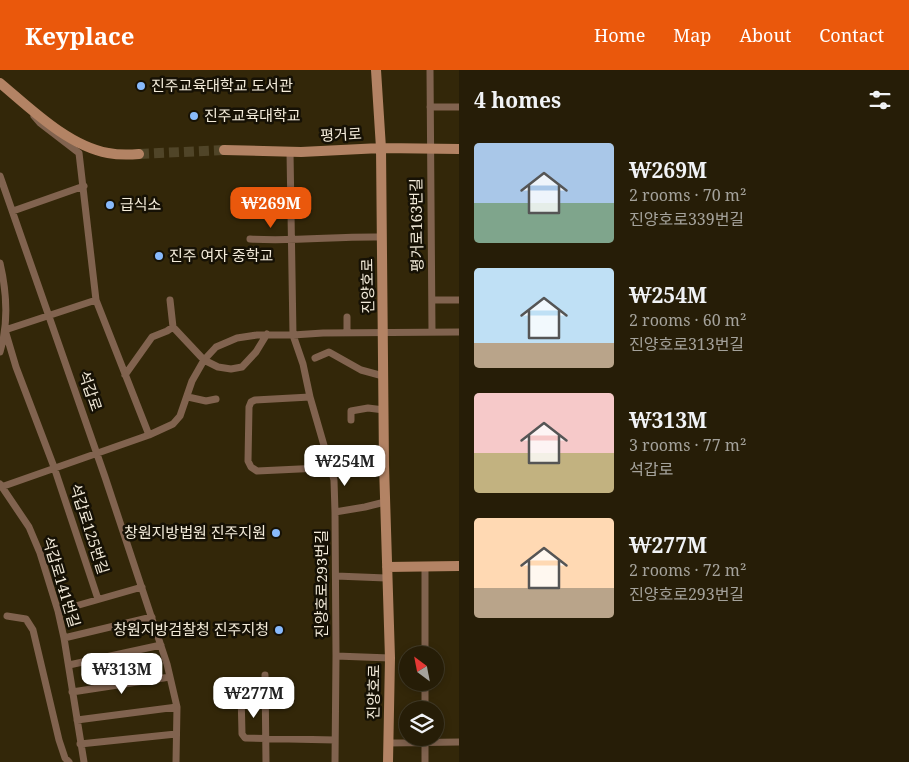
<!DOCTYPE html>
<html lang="en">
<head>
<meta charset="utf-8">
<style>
	:root { --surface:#261d07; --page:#2e2611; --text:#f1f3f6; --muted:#a4a29b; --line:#423b28; --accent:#ea580c }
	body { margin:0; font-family:"Noto Serif","Noto Sans KR",serif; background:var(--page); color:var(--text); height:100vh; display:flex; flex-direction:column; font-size:19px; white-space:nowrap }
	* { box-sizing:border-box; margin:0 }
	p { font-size:16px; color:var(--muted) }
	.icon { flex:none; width:28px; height:28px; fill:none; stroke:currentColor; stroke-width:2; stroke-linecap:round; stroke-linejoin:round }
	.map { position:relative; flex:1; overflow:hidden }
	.drawer { display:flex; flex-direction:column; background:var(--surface); width:450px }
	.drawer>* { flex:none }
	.needle { width:32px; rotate:328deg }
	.fabs { position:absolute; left:399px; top:576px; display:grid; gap:10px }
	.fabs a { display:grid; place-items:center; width:45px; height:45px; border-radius:50%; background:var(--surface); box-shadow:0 2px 8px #0003,0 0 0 1px var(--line); font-size:25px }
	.price { position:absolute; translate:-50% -42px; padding:0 11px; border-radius:10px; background:#fff; color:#222; font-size:16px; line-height:32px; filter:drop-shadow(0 1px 2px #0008) }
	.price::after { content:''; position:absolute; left:50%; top:30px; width:15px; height:11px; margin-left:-8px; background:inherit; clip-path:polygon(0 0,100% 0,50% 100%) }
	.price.active { background:var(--accent); color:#fff }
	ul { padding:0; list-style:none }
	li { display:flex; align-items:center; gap:15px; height:125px; padding:0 15px }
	li span { display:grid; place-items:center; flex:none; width:140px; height:100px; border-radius:5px; color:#555 }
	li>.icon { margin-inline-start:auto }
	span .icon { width:60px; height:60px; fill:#fffc; stroke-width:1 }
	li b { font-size:21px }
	h2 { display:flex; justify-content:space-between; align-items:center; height:60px; padding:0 15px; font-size:21px }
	header { display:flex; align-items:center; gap:30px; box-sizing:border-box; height:70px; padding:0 25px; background:var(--accent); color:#fff }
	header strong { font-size:24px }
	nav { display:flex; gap:28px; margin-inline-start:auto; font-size:18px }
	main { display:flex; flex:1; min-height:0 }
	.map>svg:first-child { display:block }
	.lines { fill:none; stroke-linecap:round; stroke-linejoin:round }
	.secondary-tunnel { stroke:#504528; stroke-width:10; stroke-dasharray:10 5; stroke-linecap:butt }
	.street { stroke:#81634f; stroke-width:7 }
	.secondary { stroke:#b38364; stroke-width:10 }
	.poi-dot { fill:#88bafc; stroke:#161105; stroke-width:2 }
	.labels { text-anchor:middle; stroke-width:5; stroke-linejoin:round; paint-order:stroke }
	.poi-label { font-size:15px; fill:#f4ecdb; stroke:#161105; text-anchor:start }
	.street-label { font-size:15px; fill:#f4ecdb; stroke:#161105 }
</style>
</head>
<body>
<header>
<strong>Keyplace</strong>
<nav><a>Home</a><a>Map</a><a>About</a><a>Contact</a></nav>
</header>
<main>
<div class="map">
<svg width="459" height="692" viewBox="0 0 459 692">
	<rect width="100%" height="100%" fill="#332709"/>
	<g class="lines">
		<!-- secondary-tunnel -->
		<path class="secondary-tunnel" d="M139,84L224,80"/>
		<!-- street -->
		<path class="street" d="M430,0L432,262
			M430,37H459
			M34,46L40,53L79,83L96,230
			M290,82L293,265L303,294L310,327L334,410L335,442L336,586
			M0,106L105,407L167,594L177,637L176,692
			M13,141L84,116
			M250,169C294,172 338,166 382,167
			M0,193C7,223 9,252 0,282
			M170,230L173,257L204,290L218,297L231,299L242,297L256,282L267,264
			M432,230H459
			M347,263V247
			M315,288L329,282L361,300L383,306
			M125,305L152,267L167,261L173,257
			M188,327L206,331L216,329
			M310,327L255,330L251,332L249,337L248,391L251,397L257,401L384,395
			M351,350V341L368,338L384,340
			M0,414L29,457L40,483L58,541L64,568L84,692
			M1,417L149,365L173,354L180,346L192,311L204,290L216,277L237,268L257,265H293L323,263L459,262
			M335,442L365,437L385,432
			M425,497V585
			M336,506L386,508
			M98,529L54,397L16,297L5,260L96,230L149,365
			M58,541L142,517
			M7,546L26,549L33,560L59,670L65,688L69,692
			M64,568L152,547
			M69,595L161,575
			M265,605L266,692
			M425,612V640
			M265,618L246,619L241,622L242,664L245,668L335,670
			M72,622L170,607
			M77,650L177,637
			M425,670V692
			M389,673L459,672
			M80,674L176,664
			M335,692L336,586L390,588"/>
		<!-- secondary -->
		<path class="secondary" d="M376,0L381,78L384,395L390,588L388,692
			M0,13C30,38 68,76 108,83C118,85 128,85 139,84
			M224,80L301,82L381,78L459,79
			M387,497L459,496"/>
	</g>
	<!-- markers -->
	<g class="poi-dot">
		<circle cx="141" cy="16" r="5"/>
		<circle cx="194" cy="46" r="5"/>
		<circle cx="110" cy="135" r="5"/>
		<circle cx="159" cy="186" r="5"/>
		<circle cx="276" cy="463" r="5"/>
		<circle cx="279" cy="560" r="5"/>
	</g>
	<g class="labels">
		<!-- poi labels -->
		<g class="poi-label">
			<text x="151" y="21">진주교육대학교 도서관</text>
			<text x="204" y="51">진주교육대학교</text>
			<text x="120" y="140">급식소</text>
			<text x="169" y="191">진주 여자 중학교</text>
			<text x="266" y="468" text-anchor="end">창원지방법원 진주지원</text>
			<text x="269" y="565" text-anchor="end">창원지방검찰청 진주지청</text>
		</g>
		<!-- street labels -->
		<g class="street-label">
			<text transform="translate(341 65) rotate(-3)" y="5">평거로</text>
			<text transform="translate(417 155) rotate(-91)" y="5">평거로163번길</text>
			<text transform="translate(368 216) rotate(-91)" y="5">진양호로</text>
			<text transform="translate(90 321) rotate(71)" y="5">석갑로</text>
			<text transform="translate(89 459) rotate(72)" y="5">석갑로125번길</text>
			<text transform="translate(61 512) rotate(73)" y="5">석갑로141번길</text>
			<text transform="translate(322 514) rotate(-90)" y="5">진양호로293번길</text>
			<text transform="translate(374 622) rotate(-89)" y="5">진양호로</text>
		</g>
	</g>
</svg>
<div class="fabs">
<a><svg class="needle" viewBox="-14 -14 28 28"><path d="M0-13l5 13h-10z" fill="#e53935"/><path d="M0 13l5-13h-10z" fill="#a4a29b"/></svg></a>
<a><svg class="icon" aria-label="layers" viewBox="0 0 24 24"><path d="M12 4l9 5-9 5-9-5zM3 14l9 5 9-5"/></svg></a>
</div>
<b class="price active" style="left:271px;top:159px">₩269M</b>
<b class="price" style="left:345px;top:417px">₩254M</b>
<b class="price" style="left:122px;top:625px">₩313M</b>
<b class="price" style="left:254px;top:649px">₩277M</b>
</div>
<section class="drawer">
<h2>4 homes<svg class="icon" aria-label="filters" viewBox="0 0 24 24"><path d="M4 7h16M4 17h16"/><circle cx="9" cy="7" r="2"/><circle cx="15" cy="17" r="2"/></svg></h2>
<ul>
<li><span style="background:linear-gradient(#a9c7e8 60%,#7fa58c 0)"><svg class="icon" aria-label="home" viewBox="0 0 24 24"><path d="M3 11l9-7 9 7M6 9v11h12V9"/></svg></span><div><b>₩269M</b><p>2 rooms · 70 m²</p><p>진양호로339번길</p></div></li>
<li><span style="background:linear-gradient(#bfe0f5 75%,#b9a48a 0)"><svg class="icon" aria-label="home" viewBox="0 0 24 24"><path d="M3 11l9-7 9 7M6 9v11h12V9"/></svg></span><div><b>₩254M</b><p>2 rooms · 60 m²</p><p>진양호로313번길</p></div></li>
<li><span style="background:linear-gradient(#f6c9c9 60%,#c2b280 0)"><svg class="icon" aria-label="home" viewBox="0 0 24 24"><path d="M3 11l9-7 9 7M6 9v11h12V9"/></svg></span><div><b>₩313M</b><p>3 rooms · 77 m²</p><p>석갑로</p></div></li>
<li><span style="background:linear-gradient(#ffd9b3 70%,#b9a48a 0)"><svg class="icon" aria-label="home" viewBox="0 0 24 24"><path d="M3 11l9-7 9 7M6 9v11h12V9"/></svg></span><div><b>₩277M</b><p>2 rooms · 72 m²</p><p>진양호로293번길</p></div></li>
</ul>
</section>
</main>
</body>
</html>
